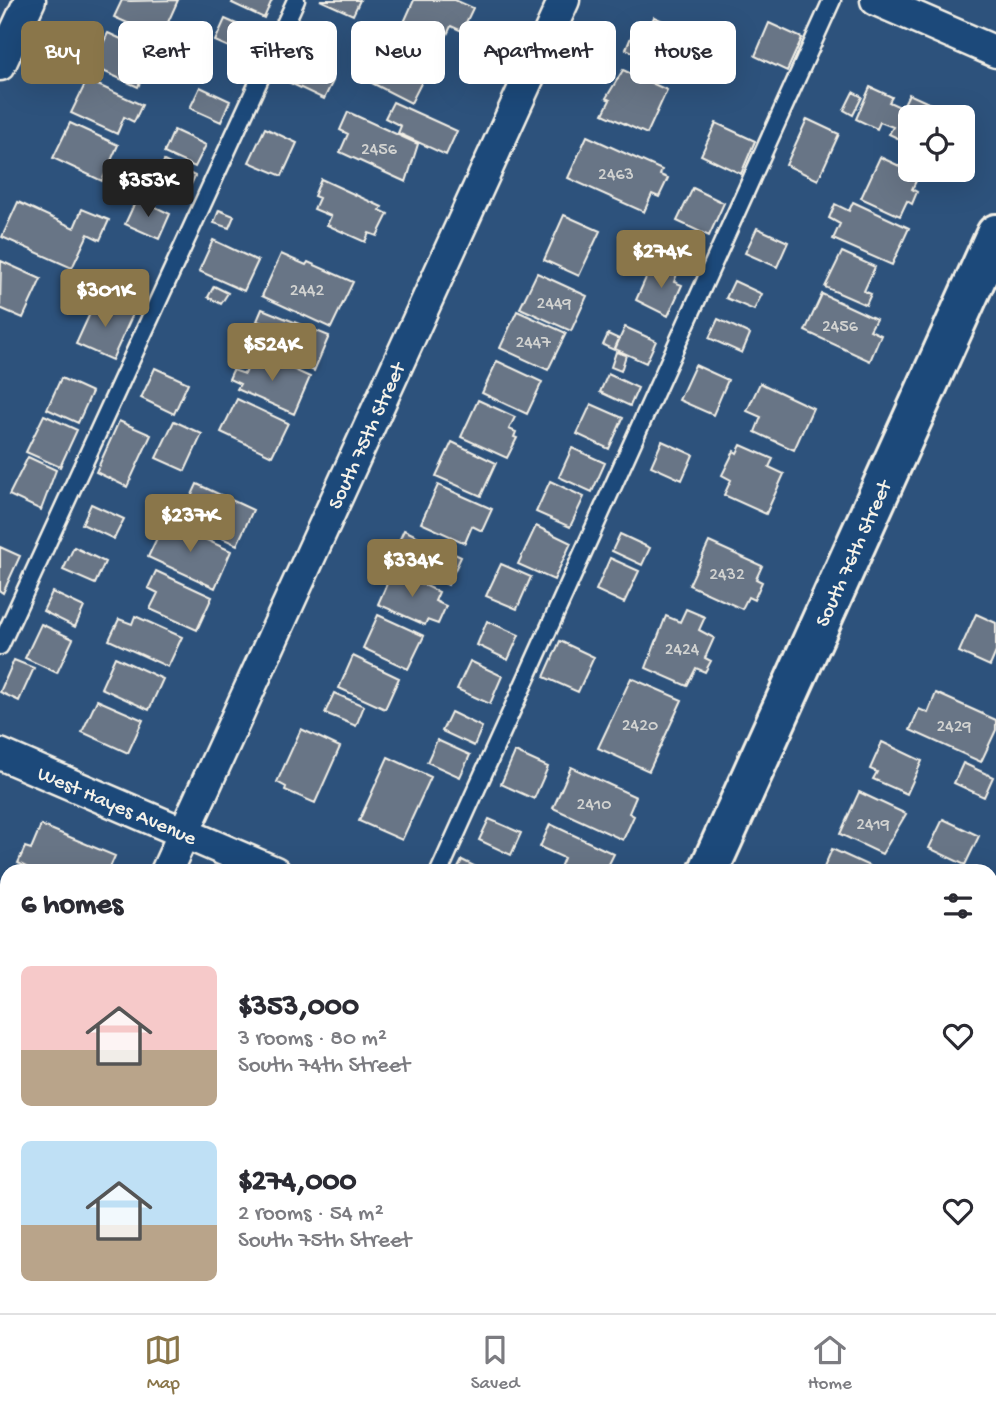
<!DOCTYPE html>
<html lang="en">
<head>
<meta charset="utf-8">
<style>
	:root { --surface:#fff; --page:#f2f2f3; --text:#2b2b33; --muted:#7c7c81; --line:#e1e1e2; --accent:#8a764a }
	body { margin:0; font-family:"Gochi Hand",sans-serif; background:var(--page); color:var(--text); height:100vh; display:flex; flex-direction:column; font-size:26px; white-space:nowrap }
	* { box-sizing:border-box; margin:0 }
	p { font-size:23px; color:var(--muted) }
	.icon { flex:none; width:38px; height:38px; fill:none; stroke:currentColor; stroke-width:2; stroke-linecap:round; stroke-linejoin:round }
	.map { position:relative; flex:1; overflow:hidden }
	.panel { position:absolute; left:0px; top:864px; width:998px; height:450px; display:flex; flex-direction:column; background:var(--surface); border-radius:21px 21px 0 0; box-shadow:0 7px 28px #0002 }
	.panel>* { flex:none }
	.top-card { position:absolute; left:21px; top:21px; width:956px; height:63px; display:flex; gap:14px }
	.controls { position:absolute; left:898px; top:105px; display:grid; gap:14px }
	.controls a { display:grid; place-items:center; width:77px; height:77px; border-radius:10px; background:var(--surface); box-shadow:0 7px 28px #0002; font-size:35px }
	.price { position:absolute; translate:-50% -60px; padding:0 16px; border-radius:7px; background:var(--accent); color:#fff; font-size:23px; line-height:46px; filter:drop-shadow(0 2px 4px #0008) }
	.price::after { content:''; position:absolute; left:50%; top:42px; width:21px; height:16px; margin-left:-10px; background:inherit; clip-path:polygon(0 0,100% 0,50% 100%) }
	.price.current { background:#222; color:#fff }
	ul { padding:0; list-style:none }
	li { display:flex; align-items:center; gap:21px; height:175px; padding:0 21px }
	li span { display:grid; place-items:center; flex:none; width:196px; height:140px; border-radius:10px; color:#555 }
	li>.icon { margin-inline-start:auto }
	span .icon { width:84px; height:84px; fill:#fffc; stroke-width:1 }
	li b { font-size:30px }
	h2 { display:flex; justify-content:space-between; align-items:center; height:84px; padding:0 21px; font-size:30px }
	.chip { padding:0 24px; border-radius:10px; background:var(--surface); box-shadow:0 7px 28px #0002; font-size:24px; line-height:63px }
	.chip.current { background:var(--accent); color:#fff }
	.dock { display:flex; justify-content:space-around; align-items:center; height:98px; border-top:2px solid var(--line); background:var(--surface); font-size:19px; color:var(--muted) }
	.dock a { display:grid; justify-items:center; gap:4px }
	.dock .current { color:var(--accent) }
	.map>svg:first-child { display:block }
	.building { fill:#677486; stroke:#f4f1e8; stroke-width:2 }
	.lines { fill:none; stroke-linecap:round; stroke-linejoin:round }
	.lane-casing { stroke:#f4f1e8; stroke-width:21 }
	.street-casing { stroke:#f4f1e8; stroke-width:35 }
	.secondary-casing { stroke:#f4f1e8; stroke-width:44 }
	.lane { stroke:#1f4a7a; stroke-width:16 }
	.street { stroke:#1f4a7a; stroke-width:30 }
	.secondary { stroke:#1f4a7a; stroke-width:38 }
	.labels { text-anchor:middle; stroke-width:5; stroke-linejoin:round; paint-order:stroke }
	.number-label { font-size:18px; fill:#d1d2d0 }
	.street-label { font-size:21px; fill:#f4f1e8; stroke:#1f4a7a }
</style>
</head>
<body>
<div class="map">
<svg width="996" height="1313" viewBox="0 0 996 1313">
	<rect width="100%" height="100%" fill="#2d527c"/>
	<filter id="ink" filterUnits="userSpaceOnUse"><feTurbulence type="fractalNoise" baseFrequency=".0143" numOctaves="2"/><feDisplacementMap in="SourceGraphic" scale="14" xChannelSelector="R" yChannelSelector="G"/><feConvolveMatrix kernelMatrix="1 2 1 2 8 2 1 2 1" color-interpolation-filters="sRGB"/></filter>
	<g filter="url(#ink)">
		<!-- building -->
		<path class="building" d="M122,0L130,1L178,0L161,38L114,17Z
			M234,0H272L264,18L232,3Z
			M320,0H360L353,15Z
			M414,0H455L473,8L462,31L451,26L441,48L401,29Z
			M654,17L705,40L688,78L626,49L636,25L648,31Z
			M225,19L257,33L247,55L215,41Z
			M769,23L802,38L787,71L755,56Z
			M108,33L161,57L153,75L145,72L138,87L92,66Z
			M392,39L433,60L411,103L370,82Z
			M294,63L333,81L324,99L286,81Z
			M623,70L667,90L647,134L603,114L610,100L606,98Z
			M87,80L142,105L134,122L124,117L117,134L71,113Z
			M200,87L230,101L221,122L190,108Z
			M870,87L892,97L889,102L902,108L909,94L955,115L954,117H910V144L889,134L893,127L880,122L877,129L856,119Z
			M853,92L862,97L853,115L844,110Z
			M393,102L457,131L446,155L398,133L401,126L385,118Z
			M348,112L418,144L406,182L340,152L348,134L340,130Z
			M807,119L839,134L818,180L786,165Z
			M70,123L118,145L102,181L53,158Z
			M716,123L755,141L741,174L701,155Z
			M265,128L297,143L282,176L249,162Z
			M174,130L206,145L195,167L164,153Z
			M587,136L662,170L660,175L668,178L659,197L652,194L644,212L568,178Z
			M880,157L919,175L912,189L917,192L912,204L907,201L900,216L861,198Z
			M164,161L195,176L185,198L154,183Z
			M321,179L382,207L380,210L388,214L377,236L369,233L365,242L327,225L331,216L314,209L319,198L314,196Z
			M693,188L724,203L709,236L677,221Z
			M137,198L170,214L159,239L125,224Z
			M18,202L74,228L82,209L109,220L100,240L88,234L72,268L2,237Z
			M853,202L909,228L892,265L833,239L840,224L829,218L835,204L849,211Z
			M219,210L234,216L229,228L214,223Z
			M564,215L600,231L579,276L544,260Z
			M757,228L788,242L777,267L745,253Z
			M213,240L258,261L244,291L199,271Z
			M842,252L875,267L864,291L871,294L866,305L825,287Z
			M281,254L306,265L308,262L353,282L331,328L262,296Z
			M1,261L41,279L23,318L0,308Z
			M665,263L679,269L674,282L682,285L668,316L636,300L649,271L659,276Z
			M537,273L587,296L571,331L520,308Z
			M734,281L762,294L754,310L726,298Z
			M214,286L228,293L221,304L208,297Z
			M822,294L876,319L870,330L881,335L870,361L805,331Z
			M97,298L133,314L112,360L76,344Z
			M262,309L329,336L314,371L258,348L268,325L257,321Z
			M517,311L566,333L548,370L500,348Z
			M718,319L750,334L742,353L709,338Z
			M625,327L656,341L646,363L615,349Z
			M608,334L619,339L614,350L603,345Z
			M255,352L310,377L294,414L237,389L240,384L229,379L233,370L245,374Z
			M616,352L626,355L621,371L611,367Z
			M497,361L542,382L527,414L482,393Z
			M695,365L728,380L713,415L679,400Z
			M155,368L188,383L174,414L141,398Z
			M608,374L638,388L630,406L600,392Z
			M61,378L92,392L78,423L47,409Z
			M760,383L813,408L794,450L755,432L761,417L747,411Z
			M237,399L288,423L272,456L221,432Z
			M478,400L515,417L509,429L516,432L514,437L517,438L507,458L461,437Z
			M591,404L623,418L609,449L577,434Z
			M44,415L77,430L60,467L26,452Z
			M119,421L151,435L127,487L96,472Z
			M174,421L202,434L185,471L156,458Z
			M662,441L693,455L682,480L651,466Z
			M452,442L496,463L481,496L436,476Z
			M741,445L773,459L769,467L784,474L766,514L724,495L731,480L722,475L734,451L737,453Z
			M572,448L605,463L592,492L559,477Z
			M28,457L56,470L41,510L9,495Z
			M550,481L584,497L570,527L536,512Z
			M197,484L253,510L237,545L181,519Z
			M438,485L492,509L482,531L472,526L465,543L421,523Z
			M91,504L124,519L114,539L82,524Z
			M165,521L231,551L215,588L148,557Z
			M536,526L571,543L554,580L518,564Z
			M404,530L461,557L448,585L391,558Z
			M620,534L650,548L642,565L612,551Z
			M709,542L762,566L756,579L762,582L754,600L748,597L742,609L689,585Z
			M0,547L20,556L3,593L0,591Z
			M74,547L105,562L95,584L63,570Z
			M610,558L639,571L624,603L596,590Z
			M501,564L531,577L517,609L486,596Z
			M393,570L439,592L435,601L446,606L438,624L427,620L425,625L378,604Z
			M156,571L212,597L197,630L150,609L158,593L148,588Z
			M52,592L84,607L75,627L43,611Z
			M686,609L705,617L699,630L714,638L705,658L711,661L705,672L696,668L687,686L646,668L666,616L680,622Z
			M976,614L996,623V652L990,666L959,652Z
			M378,615L424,636L408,669L363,648Z
			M135,616L182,637L168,667L109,640L119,619L132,624Z
			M487,621L519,635L508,660L477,645Z
			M41,624L73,639L57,673L25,658Z
			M560,641L594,657L578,692L544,677Z
			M353,656L399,678L385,709L339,688Z
			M115,657L163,679L149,710L101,688Z
			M14,660L34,668L19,701L0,692Z
			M470,661L502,676L490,704L457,689Z
			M631,678L682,700L649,771L598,748Z
			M334,693L364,706L356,726L325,713Z
			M936,693L996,720V730L981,762L910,730L919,709L928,713Z
			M97,700L143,720L128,753L82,732Z
			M451,712L482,727L474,746L442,731Z
			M301,729L340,747L315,803L285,790L286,787L277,782Z
			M437,740L470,755L460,777L427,762Z
			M882,742L922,761L907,794L873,779L877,772L870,769Z
			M515,752L548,767L534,799L501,784Z
			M388,757L431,777L402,840L359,821Z
			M963,763L993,777L984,797L954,783Z
			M571,767L636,797L629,813L634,816L623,840L553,808Z
			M859,792L906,814L882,854L840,834Z
			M489,819L521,833L511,855L479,840Z
			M943,819L979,836L965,865L929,848Z
			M550,824L614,854L605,872H558L564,858L540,847Z
			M41,825L115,856L108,872H36L18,863L25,847L31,849Z
			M832,849L876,869L875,872H822Z
			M462,860L482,870L481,872H456Z
			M7,903V980L0,977V918Z
			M0,990L7,993V1018L2,1028Z
			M46,1307H79L92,1313H43Z
			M161,1307H192L206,1313H158Z
			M347,1307H419L417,1313H360Z
			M621,1307H667L665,1313H619Z"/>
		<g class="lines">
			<defs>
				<path id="lane" d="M0,646L296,0
					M439,872L832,0
					M234,1313L236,1307"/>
				<g id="street">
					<path d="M876,0L996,52"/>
					<path d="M0,65L30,0"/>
					<path id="s1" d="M0,754L275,872"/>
					<path id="s2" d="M166,872L564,0"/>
					<path d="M990,1178L996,1180"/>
					<path d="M0,1235L7,1220"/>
				</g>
				<g id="secondary">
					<path id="s3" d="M708,872L996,234"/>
					<path d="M508,1313L510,1307"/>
				</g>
			</defs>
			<!-- lane casing -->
			<use href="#lane" class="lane-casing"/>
			<!-- street casing -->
			<use href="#street" class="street-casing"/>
			<!-- secondary casing -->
			<use href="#secondary" class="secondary-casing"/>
			<!-- lane -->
			<use href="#lane" class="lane"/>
			<!-- street -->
			<use href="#street" class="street"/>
			<!-- secondary -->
			<use href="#secondary" class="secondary"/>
		</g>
	</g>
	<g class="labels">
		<!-- number labels -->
		<g class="number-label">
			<text x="379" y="154">2456</text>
			<text x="616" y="179">2463</text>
			<text x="307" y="295">2442</text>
			<text x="554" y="308">2449</text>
			<text x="840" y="331">2456</text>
			<text x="533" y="347">2447</text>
			<text x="727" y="579">2432</text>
			<text x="682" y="654">2424</text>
			<text x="640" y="730">2420</text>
			<text x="954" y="731">2429</text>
			<text x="594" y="809">2410</text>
			<text x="873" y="829">2419</text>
		</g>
		<!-- street labels -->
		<g class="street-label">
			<text dy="7" stroke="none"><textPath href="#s2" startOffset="480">South 75th Street</textPath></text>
			<text dy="7" stroke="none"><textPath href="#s3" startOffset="350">South 76th Street</textPath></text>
			<text dy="7" stroke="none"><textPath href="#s1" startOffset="128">West Hayes Avenue</textPath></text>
		</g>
	</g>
</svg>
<div class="controls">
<a><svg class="icon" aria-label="locate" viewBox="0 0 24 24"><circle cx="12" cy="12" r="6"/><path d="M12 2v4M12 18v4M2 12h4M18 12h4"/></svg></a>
</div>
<b class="price current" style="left:148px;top:219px">$353K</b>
<b class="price" style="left:661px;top:290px">$274K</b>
<b class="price" style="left:105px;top:329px">$301K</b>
<b class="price" style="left:272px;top:383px">$524K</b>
<b class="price" style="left:190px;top:554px">$237K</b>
<b class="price" style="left:412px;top:599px">$334K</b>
<div class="top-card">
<a class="chip current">Buy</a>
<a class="chip">Rent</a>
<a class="chip">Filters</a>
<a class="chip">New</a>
<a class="chip">Apartment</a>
<a class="chip">House</a>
</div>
<section class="panel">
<h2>6 homes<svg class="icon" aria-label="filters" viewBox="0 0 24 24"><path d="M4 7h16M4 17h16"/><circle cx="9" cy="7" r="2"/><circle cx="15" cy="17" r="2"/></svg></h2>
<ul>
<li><span style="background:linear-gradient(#f6c9c9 60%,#b9a48a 0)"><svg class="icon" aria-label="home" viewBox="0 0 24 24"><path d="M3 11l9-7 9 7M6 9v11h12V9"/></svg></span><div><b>$353,000</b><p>3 rooms · 80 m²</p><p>South 74th Street</p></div><svg class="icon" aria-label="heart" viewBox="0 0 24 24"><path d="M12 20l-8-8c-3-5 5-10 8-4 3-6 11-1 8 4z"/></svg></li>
<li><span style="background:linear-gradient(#bfe0f5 60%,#b9a48a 0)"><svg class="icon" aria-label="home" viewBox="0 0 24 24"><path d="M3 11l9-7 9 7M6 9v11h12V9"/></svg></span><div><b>$274,000</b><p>2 rooms · 54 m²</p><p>South 75th Street</p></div><svg class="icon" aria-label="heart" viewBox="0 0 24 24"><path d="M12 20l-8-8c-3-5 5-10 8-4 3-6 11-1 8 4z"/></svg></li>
</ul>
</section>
</div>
<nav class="dock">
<a class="current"><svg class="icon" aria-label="map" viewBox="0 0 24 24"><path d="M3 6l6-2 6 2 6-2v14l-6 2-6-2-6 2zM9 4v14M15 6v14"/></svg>Map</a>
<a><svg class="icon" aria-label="saved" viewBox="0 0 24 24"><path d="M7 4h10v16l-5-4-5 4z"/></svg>Saved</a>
<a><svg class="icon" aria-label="home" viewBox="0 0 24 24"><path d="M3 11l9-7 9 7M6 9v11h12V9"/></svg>Home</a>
</nav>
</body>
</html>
